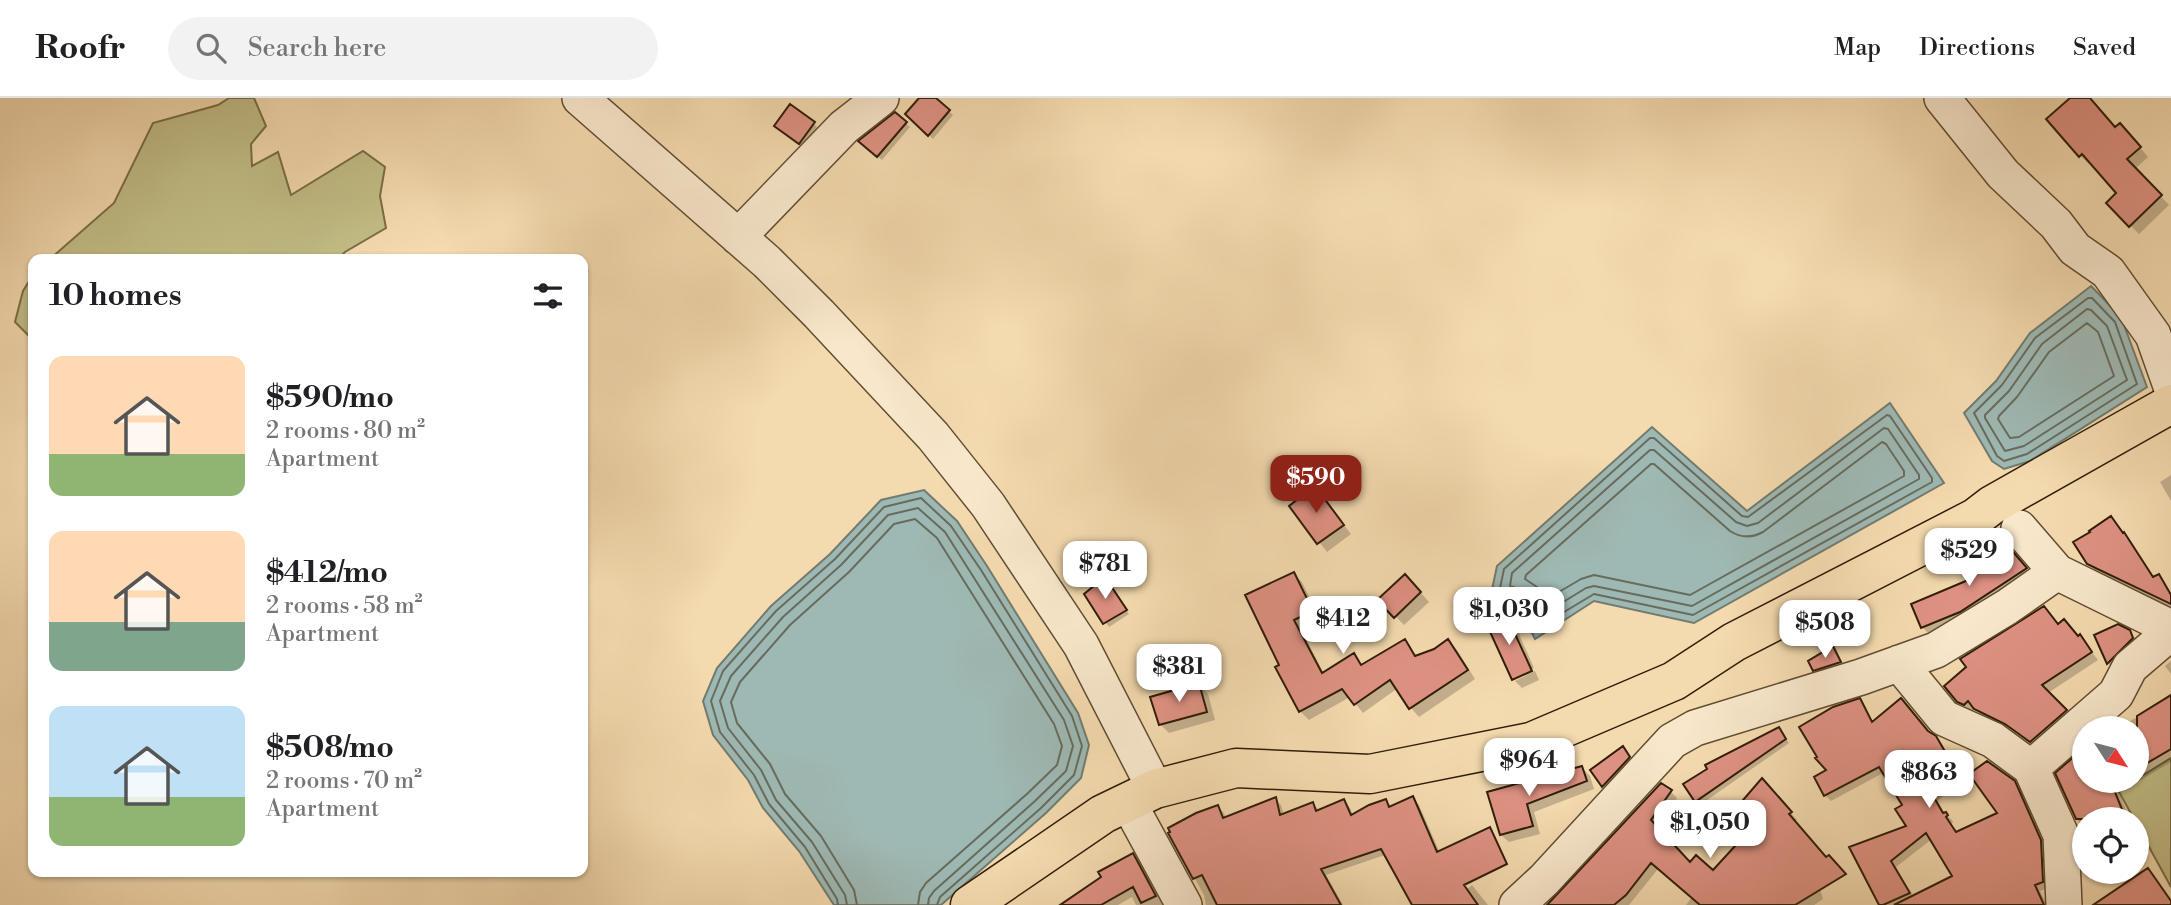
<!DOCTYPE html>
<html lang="en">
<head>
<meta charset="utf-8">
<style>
	:root { --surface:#fff; --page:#f2f2f2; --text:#202124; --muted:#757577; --line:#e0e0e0; --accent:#8f2418 }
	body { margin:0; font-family:"Libre Bodoni",serif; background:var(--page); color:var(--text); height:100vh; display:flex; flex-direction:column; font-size:26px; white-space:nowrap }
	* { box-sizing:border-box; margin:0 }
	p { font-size:23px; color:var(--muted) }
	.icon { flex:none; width:38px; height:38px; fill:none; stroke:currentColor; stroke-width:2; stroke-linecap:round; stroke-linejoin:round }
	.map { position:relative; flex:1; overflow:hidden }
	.details { position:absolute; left:28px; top:156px; width:560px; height:623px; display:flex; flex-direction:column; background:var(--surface); border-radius:14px; box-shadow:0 2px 5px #0004 }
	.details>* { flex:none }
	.needle { width:46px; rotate:126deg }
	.tools { position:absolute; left:2072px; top:618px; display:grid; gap:14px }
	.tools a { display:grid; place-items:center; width:77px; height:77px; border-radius:50%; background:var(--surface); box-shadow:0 2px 5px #0004; font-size:35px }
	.price { position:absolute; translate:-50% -60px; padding:0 16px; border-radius:14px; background:#fff; color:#222; font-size:23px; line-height:46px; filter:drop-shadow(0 2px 4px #0008) }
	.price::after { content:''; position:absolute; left:50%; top:42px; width:21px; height:16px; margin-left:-10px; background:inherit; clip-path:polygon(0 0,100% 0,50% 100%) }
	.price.on { background:var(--accent); color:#fff }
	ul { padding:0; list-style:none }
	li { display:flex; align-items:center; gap:21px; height:175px; padding:0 21px }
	li span { display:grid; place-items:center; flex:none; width:196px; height:140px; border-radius:14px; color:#555 }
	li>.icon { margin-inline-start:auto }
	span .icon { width:84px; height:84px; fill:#fffc; stroke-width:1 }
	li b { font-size:30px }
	h2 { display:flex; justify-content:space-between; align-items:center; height:84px; padding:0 21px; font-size:30px }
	header { display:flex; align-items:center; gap:42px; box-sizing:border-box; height:98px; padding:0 35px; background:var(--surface); border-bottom:2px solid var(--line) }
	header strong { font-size:33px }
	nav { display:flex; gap:38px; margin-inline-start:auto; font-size:24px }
	.search { width:490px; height:63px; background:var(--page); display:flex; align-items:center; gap:18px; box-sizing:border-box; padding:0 24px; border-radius:38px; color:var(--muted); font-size:26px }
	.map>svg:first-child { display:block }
	.green { fill:#c2bd86; stroke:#796e47; stroke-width:2 }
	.water { fill:#9eb9b4; stroke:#727b6f; stroke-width:2 }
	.shadow { fill:#0003 }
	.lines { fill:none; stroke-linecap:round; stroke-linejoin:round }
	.shore { stroke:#676c5e; stroke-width:2 }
	.building { fill:#de9182; stroke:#301e08; stroke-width:2 }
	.minor-casing { stroke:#614d32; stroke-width:38 }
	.major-casing { stroke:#301e08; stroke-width:41 }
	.minor { stroke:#f8e7cb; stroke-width:35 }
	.major { stroke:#f4daaf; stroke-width:38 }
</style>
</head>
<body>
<header>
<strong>Roofr</strong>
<div class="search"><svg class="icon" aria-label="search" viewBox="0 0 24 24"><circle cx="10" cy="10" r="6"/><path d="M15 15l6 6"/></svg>Search here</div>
<nav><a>Map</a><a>Directions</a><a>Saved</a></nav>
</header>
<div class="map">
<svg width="2171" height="807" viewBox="0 0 2171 807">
	<rect width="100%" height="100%" fill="#f4daaf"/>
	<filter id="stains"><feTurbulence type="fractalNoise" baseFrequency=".00286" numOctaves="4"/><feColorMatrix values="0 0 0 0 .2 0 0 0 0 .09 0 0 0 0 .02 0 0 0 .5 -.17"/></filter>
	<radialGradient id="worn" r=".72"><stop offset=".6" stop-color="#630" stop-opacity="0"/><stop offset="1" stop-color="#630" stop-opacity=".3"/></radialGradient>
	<!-- green -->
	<path class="green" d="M229,0H254L266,28L251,46L252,68L278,54L291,97L363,53L385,69L380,98L386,130L345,154L338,161H50L114,105L153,25L218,7Z
		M33,177V242L15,224L23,193Z
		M2171,660V789L2137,727V721H2134L2118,692L2137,682V681Z"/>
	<!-- water -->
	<path class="water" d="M2091,188L2121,219L2147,289L2030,363L2004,371L1992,363L1964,315L1996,283L2030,235Z
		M1890,305L1944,385L1694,525L1594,503L1535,541L1519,508L1490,501L1497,468L1652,329L1747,413Z
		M924,392L957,423L987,468L1078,615L1089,647L1081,680L1046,715L941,807H834L799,753L763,710L748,682L713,637L703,603L717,570L771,508L830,456L881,402Z"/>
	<!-- shadow -->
	<path class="shadow" d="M922,0H933L953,17L933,41L907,16Z
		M2073,0H2089L2115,31L2129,36L2148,59L2135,71L2169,107L2139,136L2108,105L2119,96L2092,64L2089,66L2080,57Z
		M895,16L910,29L882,62L861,43Z
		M813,25L817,29L803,49L780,32Z
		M2171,377V403L2160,384Z
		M1315,390L1351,436L1327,454L1291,408Z
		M2111,420L2130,442L2154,480L2159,478L2164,483L2171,495V509L2095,472L2089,465Z
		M2017,459L2034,480L1931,538L1922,529L1975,481Z
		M1293,476L1302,484L1320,521L1301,531L1324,576L1353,558L1363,568L1404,543L1417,559L1434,553L1448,544L1457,552L1475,581L1419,619L1411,610L1398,590L1363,615L1350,599L1309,622L1300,613L1282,567Z
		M1105,481L1129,516L1109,529L1086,496Z
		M1414,487L1429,504L1404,527L1380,502Z
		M1506,518L1515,527L1534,570L1515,579V583Z
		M2059,527L2078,540L2080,539L2098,562L2048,595L2072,620L2038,650L2014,632L1983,618L1975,610L1972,613L1966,610L1958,602Z
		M2129,534L2138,543L2117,573L2108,565Z
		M1833,550L1844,568L1819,576L1815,572Z
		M2171,563V576L2165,568Z
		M1535,573L1539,582L1522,590L1515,583Z
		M1199,587L1208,596L1215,622L1169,635L1160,626Z
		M1859,602L1865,608L1873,625L1931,637L1942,646L1963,682L1937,703L1945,716L1952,722L1953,724L1951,726L1957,736L2000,716L2014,684L2020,691L2046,749L2048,790L2040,793L2047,807H1952L1955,779L1932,741L1896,769L1914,801L1901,807H1881L1852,750L1908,729L1905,707L1885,674L1831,703L1825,697L1829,673Z
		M2160,606L2171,619V664L2119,695L2130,721H2084V764L2081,729L2058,676L2084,653V682H2137V630H2118Z
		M1779,631L1789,645L1700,707L1696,703L1709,671Z
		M1622,651L1638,668L1612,697L1592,673Z
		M1582,670L1590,678L1594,691L1534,714L1540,736L1509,744L1501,737L1490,696Z
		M1768,689L1797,722L1795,723L1802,732L1823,801L1814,807H1686L1692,799L1658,771L1629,807H1549L1670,693L1677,700L1657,730L1690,767L1713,774L1749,735Z
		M1413,700L1419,707L1440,755L1454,758L1385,757L1326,777L1343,807H1206L1204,797L1170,736L1218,709L1224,715L1226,721L1275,701L1281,707L1284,717L1313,706L1320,713L1344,703L1350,710L1353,718L1386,703L1392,709Z
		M2137,738L2143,753L2137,755Z
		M1132,757L1139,763L1163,807H1136L1132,799L1118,807H1063Z
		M1472,787L1488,807H1448Z"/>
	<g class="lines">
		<!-- shore -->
		<path class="shore" d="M2088,200H2092L2115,224L2137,286L2027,356L2004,363L1997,358L1974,315L2002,287L2035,240Z
			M2087,211L2091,212L2107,228L2127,282L2024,348L2005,353L1985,320V317L2009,293L2042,246Z
			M2087,225L2098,234L2114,278L2019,339L2010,340L1998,321L1999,318L2017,299L2049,254Z
			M1887,317L1890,318L1932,380V384L1693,517L1594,496L1539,529L1523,502L1499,495L1504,471L1650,340H1654L1742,418L1748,419Z
			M1884,330L1888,331L1919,377V381L1692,508L1594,488L1586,490L1542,517L1529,495L1510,488L1512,475L1650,352H1654L1736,424L1747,428L1758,425Z
			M1882,344L1886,346L1904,373V378L1690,497L1594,477L1581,481L1547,501L1537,489L1525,481L1526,477L1651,366H1654L1730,433C1741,440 1752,440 1763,434Z
			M838,807L837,801L805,749L769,706L754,677L720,634L711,603L723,573L776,513L835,461L884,409L921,400L951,428L981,472L1072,618L1082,648L1074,677L1041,710L940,799L937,807
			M847,807L845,797L812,744L776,702L761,672L728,630L720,603L731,578L783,519L841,467L888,417L918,410L945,434L1064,622L1073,648L1066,673L1035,703L934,793L929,800L928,807
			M857,807L854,792L821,738L785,696L770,666L737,625L731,604L740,584L790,527L849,474L894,426L915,421L937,440L1054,626L1062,648L1057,667L1028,695L926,785L920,794L918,807"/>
	</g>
	<!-- building -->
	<path class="building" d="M919,0H936L950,12L928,38L905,16Z
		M2070,0H2090L2115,29L2120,25L2141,49L2127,61L2162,97L2129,129L2106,105L2116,95L2082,56L2079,59L2046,21Z
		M790,6L815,24L799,46L774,28Z
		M895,14L907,24L877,59L858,43Z
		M1315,388L1344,427L1317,446L1289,408Z
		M2111,418L2123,435L2124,434L2153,479L2159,476L2171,497V506L2087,466L2073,444L2090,434L2089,433Z
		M2008,448L2027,470L1960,514L1921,530L1911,506L1973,480L1968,473Z
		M1294,474L1313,513L1294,522L1322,575L1354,555L1361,567L1405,541L1415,558L1434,551L1448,541L1468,572L1409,611L1390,582L1354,607L1342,591L1299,614L1275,569L1279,567L1245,497Z
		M1405,476L1421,494L1394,520L1377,502Z
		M1105,479L1127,512L1103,526L1084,496Z
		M2044,508L2058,526L2064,521L2078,538L2080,536L2092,554L2042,587L2067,612L2030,644L2005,626L1974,611L1968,603L1964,607L1957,604L1944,588L1966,569L1960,561Z
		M1506,516L1532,573L1512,582L1486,525Z
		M2118,526L2130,532L2133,540L2107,566L2094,537Z
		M1833,548L1841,564L1813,573L1808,563Z
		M1199,585L1207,614L1159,627L1150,599Z
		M2171,597V651L2137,671V618Z
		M1860,600L1872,624L1901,600L1928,633L1936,638L1958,676L1932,696L1943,715L1946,714L1948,717L1946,719L1956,734L1997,715L1969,676L1987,663L2015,683L2041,742L2043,784L2035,787L2044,807H1894L1952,778L1926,735L1891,763L1910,795L1883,807H1879L1849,749L1906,728L1895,711L1902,707L1879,669L1824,698L1814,679L1826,672L1815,660L1817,659L1799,629L1833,609Z
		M1779,629L1786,641L1695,704L1683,686L1707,671L1705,667Z
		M1623,648L1630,659L1602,689L1590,672Z
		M2084,650V682H2110L2126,721H2076L2055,675Z
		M1582,668L1587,683L1527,706L1533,728L1500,737L1487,694Z
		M1762,680L1792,714L1789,716L1826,759L1829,757L1846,776L1795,807H1700L1651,765L1626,797L1614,807H1547L1661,685L1672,692L1651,722L1690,764L1696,757L1713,772L1747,735L1731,716Z
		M1413,698L1437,754L1490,729L1507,766L1464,787L1478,807H1412L1381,751L1321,771L1341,807H1217L1202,777L1193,781L1168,735L1170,734L1168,730L1196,715L1218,707L1223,720L1276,699L1280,717L1313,704L1316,713L1344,701L1351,717L1369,707L1386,701L1389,709Z
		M1133,755L1156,798L1141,805L1133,789L1101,807H1060L1101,779L1098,774Z
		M2148,770L2171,803V807H2093Z"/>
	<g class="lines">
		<defs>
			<path id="minor" d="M580,0L767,164L819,216L933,338L988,407L1081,547L1155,691
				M1942,0L2003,76L2056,126L2075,151L2108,174L2153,237L2171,288
				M738,139L844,29L881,0
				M2057,474L2171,530
				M1899,565L1944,620L1993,642L2031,670L2061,737L2064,807
				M2031,670L2116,596L2130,569L2171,534
				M1128,704L1184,807
				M1517,807L1544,782L1672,643L1695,630L1861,579L1936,552L2007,509L2057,474L2019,430"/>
			<path id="major" d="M970,807L1103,716L1155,691L1236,670L1370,676L1531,644L1674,583L1734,544L1975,420L1992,407L2171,306"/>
		</defs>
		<!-- minor casing -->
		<use href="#minor" class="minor-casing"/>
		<!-- major casing -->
		<use href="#major" class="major-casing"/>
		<!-- minor -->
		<use href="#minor" class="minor"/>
		<!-- major -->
		<use href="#major" class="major"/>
	</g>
	<rect width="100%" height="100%" filter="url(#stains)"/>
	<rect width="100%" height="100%" fill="url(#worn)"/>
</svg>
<div class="tools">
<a><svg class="needle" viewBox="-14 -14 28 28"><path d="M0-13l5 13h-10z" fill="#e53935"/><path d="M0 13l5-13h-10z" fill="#757577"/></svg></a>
<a><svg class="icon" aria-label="locate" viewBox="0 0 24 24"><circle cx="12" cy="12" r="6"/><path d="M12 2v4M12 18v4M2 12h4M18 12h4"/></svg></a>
</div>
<b class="price on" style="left:1316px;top:417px">$590</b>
<b class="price" style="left:1969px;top:490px">$529</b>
<b class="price" style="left:1105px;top:503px">$781</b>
<b class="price" style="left:1509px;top:549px">$1,030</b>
<b class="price" style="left:1343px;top:558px">$412</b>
<b class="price" style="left:1825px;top:562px">$508</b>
<b class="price" style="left:1179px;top:606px">$381</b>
<b class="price" style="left:1529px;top:700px">$964</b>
<b class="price" style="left:1929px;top:712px">$863</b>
<b class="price" style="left:1710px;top:762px">$1,050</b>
<section class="details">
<h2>10 homes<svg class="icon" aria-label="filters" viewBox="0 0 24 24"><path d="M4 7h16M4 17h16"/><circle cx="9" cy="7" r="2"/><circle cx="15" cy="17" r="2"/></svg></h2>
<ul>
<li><span style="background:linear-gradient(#ffd9b3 70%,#8fb573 0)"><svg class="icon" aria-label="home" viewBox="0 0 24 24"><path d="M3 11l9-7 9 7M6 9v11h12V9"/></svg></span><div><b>$590/mo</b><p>2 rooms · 80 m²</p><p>Apartment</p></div></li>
<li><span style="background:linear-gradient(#ffd9b3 65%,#7fa58c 0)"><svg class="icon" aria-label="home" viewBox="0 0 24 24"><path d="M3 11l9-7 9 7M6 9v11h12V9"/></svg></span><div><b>$412/mo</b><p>2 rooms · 58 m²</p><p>Apartment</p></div></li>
<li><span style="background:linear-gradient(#bfe0f5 65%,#8fb573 0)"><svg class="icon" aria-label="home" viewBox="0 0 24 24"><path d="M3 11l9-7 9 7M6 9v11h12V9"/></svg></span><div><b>$508/mo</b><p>2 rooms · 70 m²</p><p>Apartment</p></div></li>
</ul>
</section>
</div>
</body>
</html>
